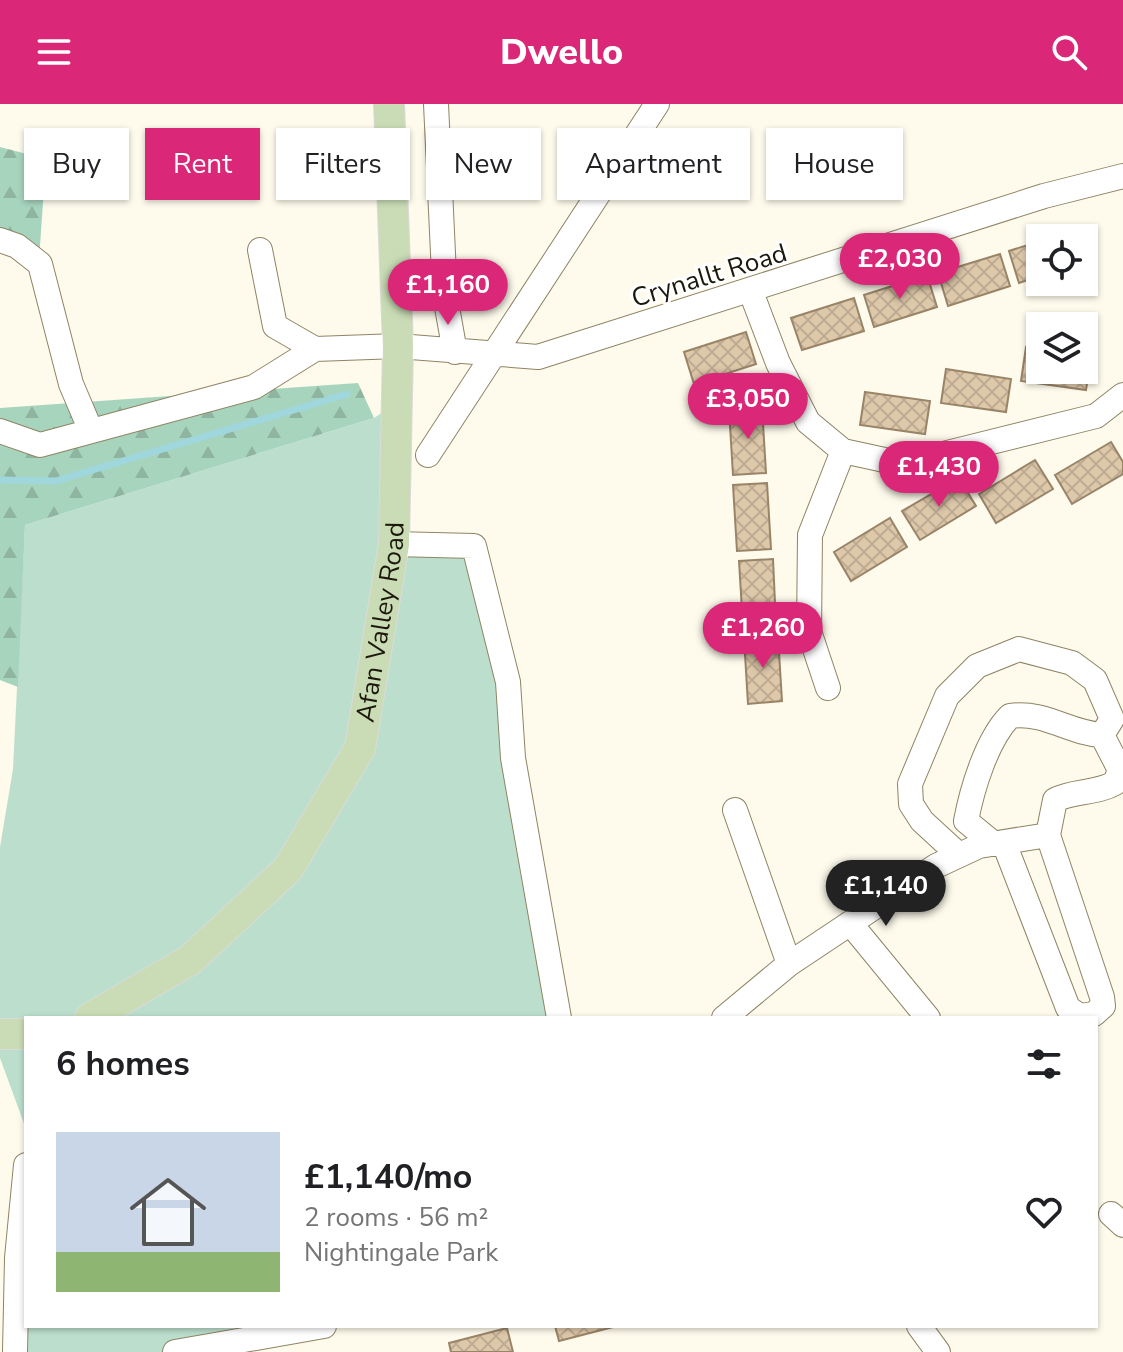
<!DOCTYPE html>
<html lang="en">
<head>
<meta charset="utf-8">
<style>
	:root { --surface:#fff; --page:#f2f2f2; --text:#202124; --muted:#757577; --accent:#db2777 }
	body { margin:0; font-family:"Nunito Sans",sans-serif; background:var(--page); color:var(--text); height:100vh; display:flex; flex-direction:column; font-size:30px; white-space:nowrap }
	* { box-sizing:border-box; margin:0 }
	p { font-size:26px; color:var(--muted) }
	.icon { flex:none; width:44px; height:44px; fill:none; stroke:currentColor; stroke-width:2; stroke-linecap:round; stroke-linejoin:round }
	.map { position:relative; flex:1; overflow:hidden }
	.panel { position:absolute; left:24px; top:912px; width:1074px; height:312px; display:flex; flex-direction:column; background:var(--surface); border-radius:0px; box-shadow:0 2px 6px #0004 }
	.panel>* { flex:none }
	.banner { position:absolute; left:24px; top:24px; width:1076px; height:72px; display:flex; gap:16px }
	.controls { position:absolute; left:1026px; top:120px; display:grid; gap:16px }
	.controls a { display:grid; place-items:center; width:72px; height:72px; border-radius:0px; background:var(--surface); box-shadow:0 2px 6px #0004; font-size:40px }
	.price { position:absolute; translate:-50% -68px; padding:0 18px; border-radius:28px; background:var(--accent); color:#fff; font-size:26px; line-height:52px; filter:drop-shadow(0 2px 4px #0008) }
	.price::after { content:''; position:absolute; left:50%; top:48px; width:24px; height:18px; margin-left:-12px; background:inherit; clip-path:polygon(0 0,100% 0,50% 100%) }
	.price.selected { background:#222; color:#fff }
	ul { padding:0; list-style:none }
	li { display:flex; align-items:center; gap:24px; height:200px; padding:0 32px }
	li span { display:grid; place-items:center; flex:none; width:224px; height:160px; border-radius:0px; color:#555 }
	li>.icon { margin-inline-start:auto }
	span .icon { width:96px; height:96px; fill:#fffc; stroke-width:1 }
	li b { font-size:34px }
	h2 { display:flex; justify-content:space-between; align-items:center; height:96px; padding:0 32px; font-size:34px }
	.tag { padding:0 28px; border-radius:0px; background:var(--surface); box-shadow:0 2px 6px #0004; font-size:28px; line-height:72px }
	.tag.selected { background:var(--accent); color:#fff }
	header { display:flex; justify-content:space-between; align-items:center; height:104px; padding:0 32px; background:var(--accent); color:#fff; font-size:36px; font-weight:800 }
	.map>svg:first-child { display:block }
	.green { fill:#bcdfcd }
	.forest { fill:url(#forest-firs) }
	.lines { fill:none; stroke-linecap:round; stroke-linejoin:round }
	.stream { stroke:#a0d7dd; stroke-width:7 }
	.building { fill:url(#building-cross-hatch); stroke:#998468; stroke-width:2 }
	.minor-casing { stroke:#8e8464; stroke-width:26 }
	.major-casing { stroke:#dbdad8; stroke-width:32 }
	.minor { stroke:#fff; stroke-width:24 }
	.major { stroke:#c9dcb5; stroke-width:30 }
	.labels { text-anchor:middle; stroke-width:6; stroke-linejoin:round; paint-order:stroke }
	.street-label { font-size:26px; fill:#1c180c; stroke:#fff }
</style>
</head>
<body>
<header><svg class="icon" aria-label="menu" viewBox="0 0 24 24"><path d="M4 6h16M4 12h16M4 18h16"/></svg>Dwello<svg class="icon" aria-label="search" viewBox="0 0 24 24"><circle cx="10" cy="10" r="6"/><path d="M15 15l6 6"/></svg></header>
<div class="map">
<svg width="1123" height="1248" viewBox="0 0 1123 1248">
	<defs>
		<pattern id="forest-firs" width="22" height="20" patternUnits="userSpaceOnUse" patternTransform="scale(2)"><rect width="22" height="20" fill="#a7d4bd"/><path d="M5 1l3.5 6h-7zM16 11l3.5 6h-7z" fill="#8fb5a1"/></pattern>
		<pattern id="building-cross-hatch" width="8" height="8" patternUnits="userSpaceOnUse" patternTransform="scale(2)"><rect width="8" height="8" fill="#dec8aa"/><path d="M0 0l8 8M0 8l8-8" fill="none" stroke="#beab91"/></pattern>
	</defs>
	<rect width="100%" height="100%" fill="#fefaec"/>
	<!-- green -->
	<path class="green" d="M397,299L394,440L474,442L559,914H26V1025L0,954V743L13,665L25,421L374,314Z
		M26,1222H324L175,1248H15Z"/>
	<!-- forest -->
	<path class="forest" d="M0,43L46,55L39,156L0,149Z
		M358,279L374,314L25,421L18,583L0,576V304Z"/>
	<g class="lines">
		<!-- stream -->
		<path class="stream" d="M0,376L56,377L347,290"/>
	</g>
	<!-- building -->
	<path class="building" d="M1071,127L1074,134H1048Z
		M1040,137V172L1019,179L1009,147Z
		M1000,150L1010,182L948,202L938,169Z
		M927,171L937,203L874,223L864,191Z
		M854,194L864,227L802,246L791,214Z
		M746,228L756,260L694,280L684,248Z
		M1026,243L1040,245V266H1084V252L1091,253L1086,286L1021,277Z
		M946,265L1011,275L1006,308L941,299Z
		M865,288L930,297L925,330L860,321Z
		M762,303L766,369L733,371L729,305Z
		M1111,338L1123,358V370L1072,400L1055,371Z
		M1035,356L1053,385L996,419L979,390Z
		M959,374L976,402L920,436L902,407Z
		M767,379L771,445L737,447L733,381Z
		M890,414L907,443L851,477L834,448Z
		M773,455L776,521L743,523L739,457Z
		M778,532L782,597L748,600L744,534Z
		M555,1222H617L559,1237Z
		M507,1224L513,1248H451L449,1239Z"/>
	<g class="lines">
		<defs>
			<path id="minor" d="M436,0L445,192L455,248
				M0,136L17,142L40,160L71,280L91,327
				M260,146L275,222L315,245L398,242L538,253L1044,92L1123,72
				M751,188L778,259L808,318L843,347L903,360L1096,312L1123,291
				M0,327L40,341L254,283L315,245
				M428,351L657,0
				M394,440L474,442L508,578L513,654L559,914
				M828,584L809,527L810,431L843,347
				M735,706L789,860
				M1004,739L1068,904L1080,912L1094,910L1103,902L1102,893L1048,731L1055,696C1074,686 1096,690 1115,679L1120,666L1102,631
				M959,751L922,717L911,700L910,680L947,592L977,562L1019,545L1072,559L1095,576L1112,615L1102,631C1068,629 1046,607 1010,612C987,635 972,685 966,717L994,740
				M850,819L928,914
				M724,914L789,860L936,762L979,742L1048,731
				M1111,1110L1123,1121
				M919,1222L938,1248
				M15,1248L17,1154L26,1061
				M175,1248L324,1222"/>
			<g id="major">
				<path id="s1" d="M90,914L190,856L288,765L360,644L394,440L398,242L389,0"/>
				<path d="M0,930H26"/>
			</g>
		</defs>
		<!-- minor casing -->
		<use href="#minor" class="minor-casing"/>
		<!-- major casing -->
		<use href="#major" class="major-casing"/>
		<!-- minor -->
		<use href="#minor" class="minor"/>
		<!-- major -->
		<use href="#major" class="major"/>
	</g>
	<g class="labels">
		<!-- street labels -->
		<g class="street-label">
			<text transform="translate(709 171) rotate(-17)" y="9">Crynallt Road</text>
			<text dy="9" stroke="none"><textPath href="#s1" startOffset="518">Afan Valley Road</textPath></text>
		</g>
	</g>
</svg>
<div class="controls">
<a><svg class="icon" aria-label="locate" viewBox="0 0 24 24"><circle cx="12" cy="12" r="6"/><path d="M12 2v4M12 18v4M2 12h4M18 12h4"/></svg></a>
<a><svg class="icon" aria-label="layers" viewBox="0 0 24 24"><path d="M12 4l9 5-9 5-9-5zM3 14l9 5 9-5"/></svg></a>
</div>
<b class="price" style="left:900px;top:197px">£2,030</b>
<b class="price" style="left:448px;top:223px">£1,160</b>
<b class="price" style="left:748px;top:337px">£3,050</b>
<b class="price" style="left:939px;top:405px">£1,430</b>
<b class="price" style="left:763px;top:566px">£1,260</b>
<b class="price selected" style="left:886px;top:824px">£1,140</b>
<div class="banner">
<a class="tag">Buy</a>
<a class="tag selected">Rent</a>
<a class="tag">Filters</a>
<a class="tag">New</a>
<a class="tag">Apartment</a>
<a class="tag">House</a>
</div>
<section class="panel">
<h2>6 homes<svg class="icon" aria-label="filters" viewBox="0 0 24 24"><path d="M4 7h16M4 17h16"/><circle cx="9" cy="7" r="2"/><circle cx="15" cy="17" r="2"/></svg></h2>
<ul>
<li><span style="background:linear-gradient(#c9d6e8 75%,#8fb573 0)"><svg class="icon" aria-label="home" viewBox="0 0 24 24"><path d="M3 11l9-7 9 7M6 9v11h12V9"/></svg></span><div><b>£1,140/mo</b><p>2 rooms · 56 m²</p><p>Nightingale Park</p></div><svg class="icon" aria-label="heart" viewBox="0 0 24 24"><path d="M12 20l-8-8c-3-5 5-10 8-4 3-6 11-1 8 4z"/></svg></li>
</ul>
</section>
</div>
</body>
</html>
